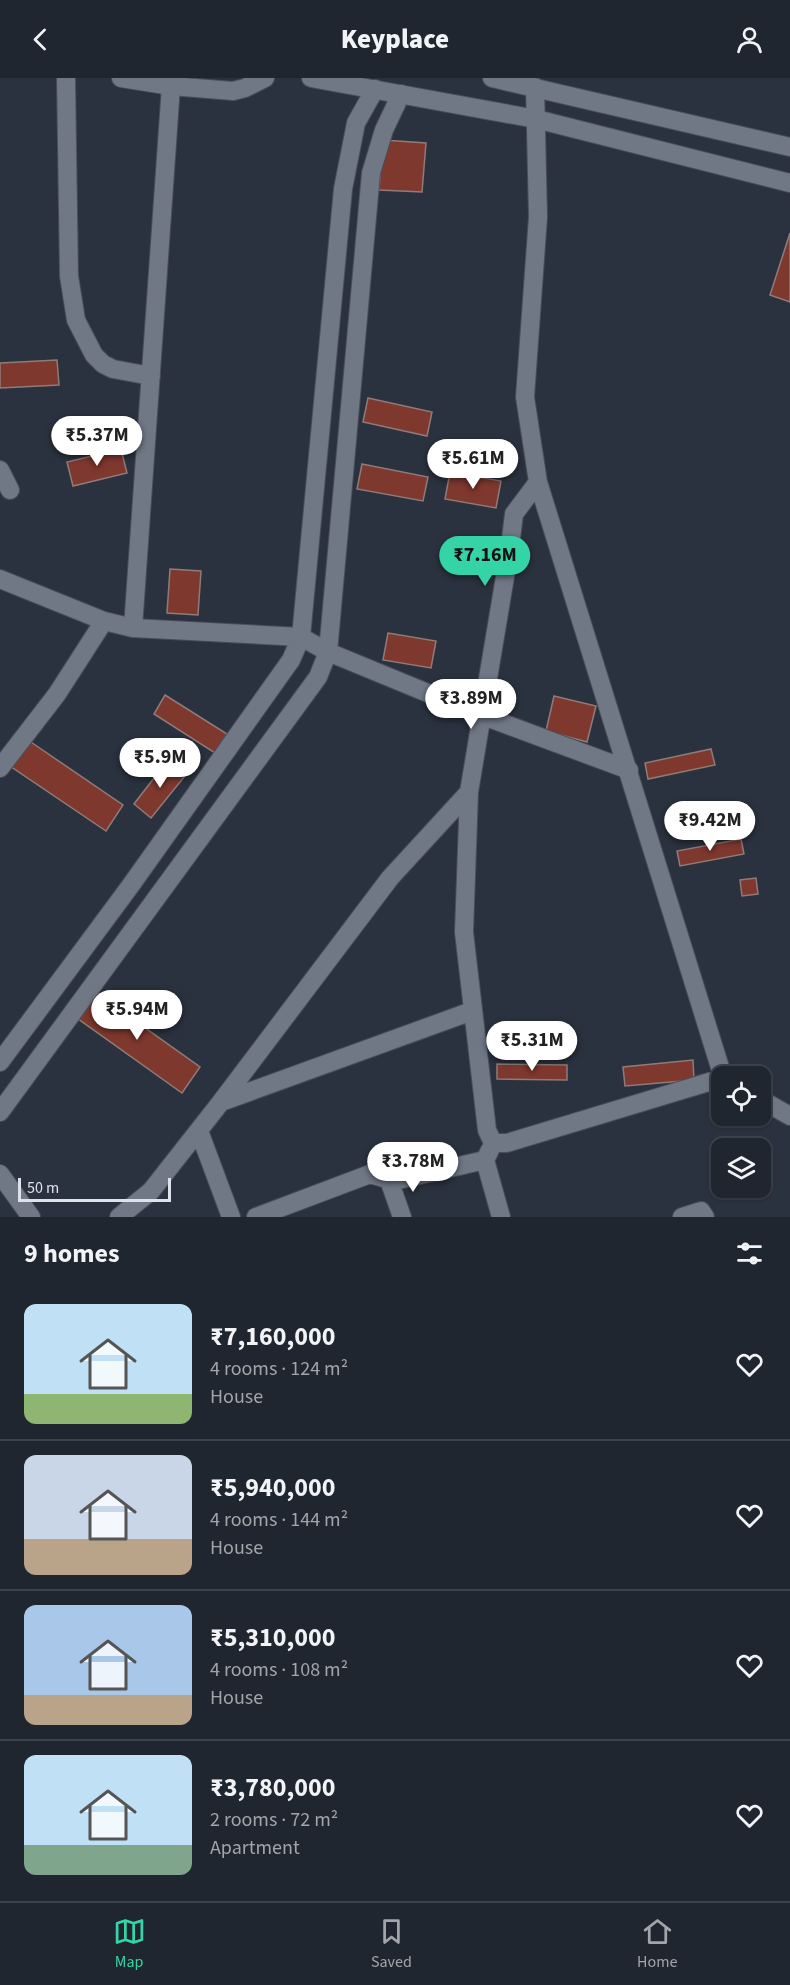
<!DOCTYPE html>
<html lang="en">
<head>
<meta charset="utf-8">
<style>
	:root { --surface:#20262f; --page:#2d323b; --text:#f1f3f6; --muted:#a2a5aa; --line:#3d434b; --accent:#35d4a7 }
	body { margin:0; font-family:"Source Sans 3",sans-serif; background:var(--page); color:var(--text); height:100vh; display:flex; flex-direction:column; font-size:22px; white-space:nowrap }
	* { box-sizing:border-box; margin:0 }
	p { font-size:20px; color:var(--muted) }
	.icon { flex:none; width:33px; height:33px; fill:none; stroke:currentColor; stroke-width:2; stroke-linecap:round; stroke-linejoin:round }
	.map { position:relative; height:1139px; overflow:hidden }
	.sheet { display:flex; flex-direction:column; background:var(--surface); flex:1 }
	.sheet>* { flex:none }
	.tools { position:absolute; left:711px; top:988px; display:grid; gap:12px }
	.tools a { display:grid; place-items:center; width:60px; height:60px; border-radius:12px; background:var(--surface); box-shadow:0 2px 4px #0004,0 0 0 2px var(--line); font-size:30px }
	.scale { position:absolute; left:18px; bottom:15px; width:153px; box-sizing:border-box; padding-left:6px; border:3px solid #dee2ea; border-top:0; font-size:16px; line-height:21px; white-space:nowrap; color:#dee2ea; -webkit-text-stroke:4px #2b323f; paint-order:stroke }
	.price { position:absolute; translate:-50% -51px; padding:0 14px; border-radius:21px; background:#fff; color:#222; font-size:20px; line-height:39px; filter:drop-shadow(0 2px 3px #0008) }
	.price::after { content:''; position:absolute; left:50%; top:36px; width:18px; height:14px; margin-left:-9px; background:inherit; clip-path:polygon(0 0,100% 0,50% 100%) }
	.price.current { background:var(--accent); color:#111 }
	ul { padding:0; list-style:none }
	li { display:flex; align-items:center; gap:18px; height:150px; padding:0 24px }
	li+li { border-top:2px solid var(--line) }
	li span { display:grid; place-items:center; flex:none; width:168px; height:120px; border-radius:12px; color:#555 }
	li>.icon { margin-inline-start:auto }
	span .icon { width:72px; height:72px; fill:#fffc; stroke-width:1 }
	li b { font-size:26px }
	h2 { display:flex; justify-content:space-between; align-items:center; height:72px; padding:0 24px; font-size:26px }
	header { display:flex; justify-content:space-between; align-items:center; height:78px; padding:0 24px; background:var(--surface); font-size:27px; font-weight:800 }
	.tabs { display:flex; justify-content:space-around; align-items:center; height:84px; border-top:2px solid var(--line); background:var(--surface); font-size:16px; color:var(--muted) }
	.tabs a { display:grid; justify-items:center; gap:3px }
	.tabs .current { color:var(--accent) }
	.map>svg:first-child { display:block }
	.building { fill:#7f382e; stroke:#8f7b78; stroke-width:1.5 }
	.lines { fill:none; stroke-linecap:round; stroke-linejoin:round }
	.street-casing { stroke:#494e58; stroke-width:20 }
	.secondary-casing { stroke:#494e58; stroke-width:20 }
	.street { stroke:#707886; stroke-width:18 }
	.secondary { stroke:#707886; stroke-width:18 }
</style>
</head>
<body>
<header><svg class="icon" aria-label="back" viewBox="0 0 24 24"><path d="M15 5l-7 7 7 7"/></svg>Keyplace<svg class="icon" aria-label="person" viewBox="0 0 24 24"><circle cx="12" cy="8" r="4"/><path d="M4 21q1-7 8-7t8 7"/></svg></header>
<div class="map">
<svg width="790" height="1139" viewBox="0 0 790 1139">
	<rect width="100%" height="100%" fill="#2b323f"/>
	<!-- building -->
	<path class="building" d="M383,62L426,65L422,114L379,112Z
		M790,155V224L770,217Z
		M57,282L59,307L0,310V285Z
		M368,320L432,334L427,358L363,344Z
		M121,371L127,395L73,408L67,384Z
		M362,386L428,399L423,423L357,411Z
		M450,394L501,403L496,430L445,421Z
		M170,491L201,493L198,537L167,535Z
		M388,555L436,563L431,590L383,582Z
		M165,617L227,656L215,675L154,636Z
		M554,618L596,628L587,664L546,653Z
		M25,660L123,727L106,753L7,686Z
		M711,671L715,687L648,701L645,685Z
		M172,684L182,693L185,690L189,693L151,740L134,726L161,691L165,694Z
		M741,761L744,776L680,788L677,773Z
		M756,800L758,816L742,818L740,802Z
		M92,912L200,989L182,1015L74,938Z
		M693,982L694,1002L625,1008L623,989Z
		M497,986L567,987V1002L497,1001Z"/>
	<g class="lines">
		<defs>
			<path id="street" d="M66,0L69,198L76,242L94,277L103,286L113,291L151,298
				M535,9L538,139L525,319L538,404L723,999
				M0,392L10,412
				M538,404L514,436L510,469L469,714L464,854L487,1052L493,1065H507L722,1000
				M0,501L104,543L133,550L301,559L328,574L481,637L629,692
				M133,550L171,8
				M0,690L57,616L104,543
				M0,984L131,807L291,582L301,559L343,111L356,45L375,11
				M760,1021L790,1038
				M221,1024L390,800L469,714
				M0,1034L318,599L328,574L371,95L384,52L401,16
				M199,1053L231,1139
				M490,1072L485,1082L501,1139
				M0,1096L31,1139
				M389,1102L402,1139
				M119,1139L151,1113L221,1024L472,933
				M256,1139L370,1096L394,1103L485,1082
				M682,1139L701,1133L705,1139"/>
			<path id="secondary" d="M121,0L171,8L233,13L245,10L265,0
				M311,0L536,41L790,105
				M492,0L790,69"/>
		</defs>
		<!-- street casing -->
		<use href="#street" class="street-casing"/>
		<!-- secondary casing -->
		<use href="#secondary" class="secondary-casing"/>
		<!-- street -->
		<use href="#street" class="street"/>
		<!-- secondary -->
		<use href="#secondary" class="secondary"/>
	</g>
</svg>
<div class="tools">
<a><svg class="icon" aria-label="locate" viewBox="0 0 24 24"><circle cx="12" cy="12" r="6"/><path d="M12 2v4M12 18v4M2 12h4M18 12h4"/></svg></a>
<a><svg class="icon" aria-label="layers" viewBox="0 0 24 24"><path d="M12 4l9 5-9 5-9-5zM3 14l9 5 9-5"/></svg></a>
</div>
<div class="scale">50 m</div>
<b class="price" style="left:97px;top:389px">₹5.37M</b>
<b class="price" style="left:473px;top:412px">₹5.61M</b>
<b class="price current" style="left:485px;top:509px">₹7.16M</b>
<b class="price" style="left:471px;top:652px">₹3.89M</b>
<b class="price" style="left:160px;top:711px">₹5.9M</b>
<b class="price" style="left:710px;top:774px">₹9.42M</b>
<b class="price" style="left:137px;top:963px">₹5.94M</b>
<b class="price" style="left:532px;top:994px">₹5.31M</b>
<b class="price" style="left:413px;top:1115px">₹3.78M</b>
</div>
<section class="sheet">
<h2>9 homes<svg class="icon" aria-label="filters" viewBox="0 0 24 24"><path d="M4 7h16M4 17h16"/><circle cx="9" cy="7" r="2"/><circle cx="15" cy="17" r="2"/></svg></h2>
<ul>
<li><span style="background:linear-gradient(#bfe0f5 75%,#8fb573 0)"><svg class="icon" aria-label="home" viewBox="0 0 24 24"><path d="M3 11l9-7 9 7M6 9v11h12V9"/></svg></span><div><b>₹7,160,000</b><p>4 rooms · 124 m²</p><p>House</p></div><svg class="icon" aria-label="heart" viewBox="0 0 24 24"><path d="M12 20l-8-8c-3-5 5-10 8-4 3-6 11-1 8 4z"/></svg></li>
<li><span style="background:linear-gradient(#c9d6e8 70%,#b9a48a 0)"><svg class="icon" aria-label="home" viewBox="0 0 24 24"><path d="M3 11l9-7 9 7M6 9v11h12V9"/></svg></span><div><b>₹5,940,000</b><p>4 rooms · 144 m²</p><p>House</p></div><svg class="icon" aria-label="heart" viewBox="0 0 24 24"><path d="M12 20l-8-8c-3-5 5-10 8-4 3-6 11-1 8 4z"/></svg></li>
<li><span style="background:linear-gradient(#a9c7e8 75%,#b9a48a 0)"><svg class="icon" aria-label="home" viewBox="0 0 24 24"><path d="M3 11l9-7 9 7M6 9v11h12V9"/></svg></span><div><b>₹5,310,000</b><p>4 rooms · 108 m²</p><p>House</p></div><svg class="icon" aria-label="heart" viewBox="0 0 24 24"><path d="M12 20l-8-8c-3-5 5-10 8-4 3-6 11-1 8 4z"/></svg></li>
<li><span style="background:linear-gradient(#bfe0f5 75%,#7fa58c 0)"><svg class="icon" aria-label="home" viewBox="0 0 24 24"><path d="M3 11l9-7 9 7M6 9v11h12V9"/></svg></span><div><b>₹3,780,000</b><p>2 rooms · 72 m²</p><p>Apartment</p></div><svg class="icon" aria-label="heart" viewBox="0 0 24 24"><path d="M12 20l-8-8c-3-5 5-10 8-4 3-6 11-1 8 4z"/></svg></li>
</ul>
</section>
<nav class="tabs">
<a class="current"><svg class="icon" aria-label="map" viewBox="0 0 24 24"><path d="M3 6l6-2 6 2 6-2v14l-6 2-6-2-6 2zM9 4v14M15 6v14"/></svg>Map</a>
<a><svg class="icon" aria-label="saved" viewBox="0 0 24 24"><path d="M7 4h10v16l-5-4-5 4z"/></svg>Saved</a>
<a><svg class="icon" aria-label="home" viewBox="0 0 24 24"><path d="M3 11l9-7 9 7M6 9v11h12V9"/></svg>Home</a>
</nav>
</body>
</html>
